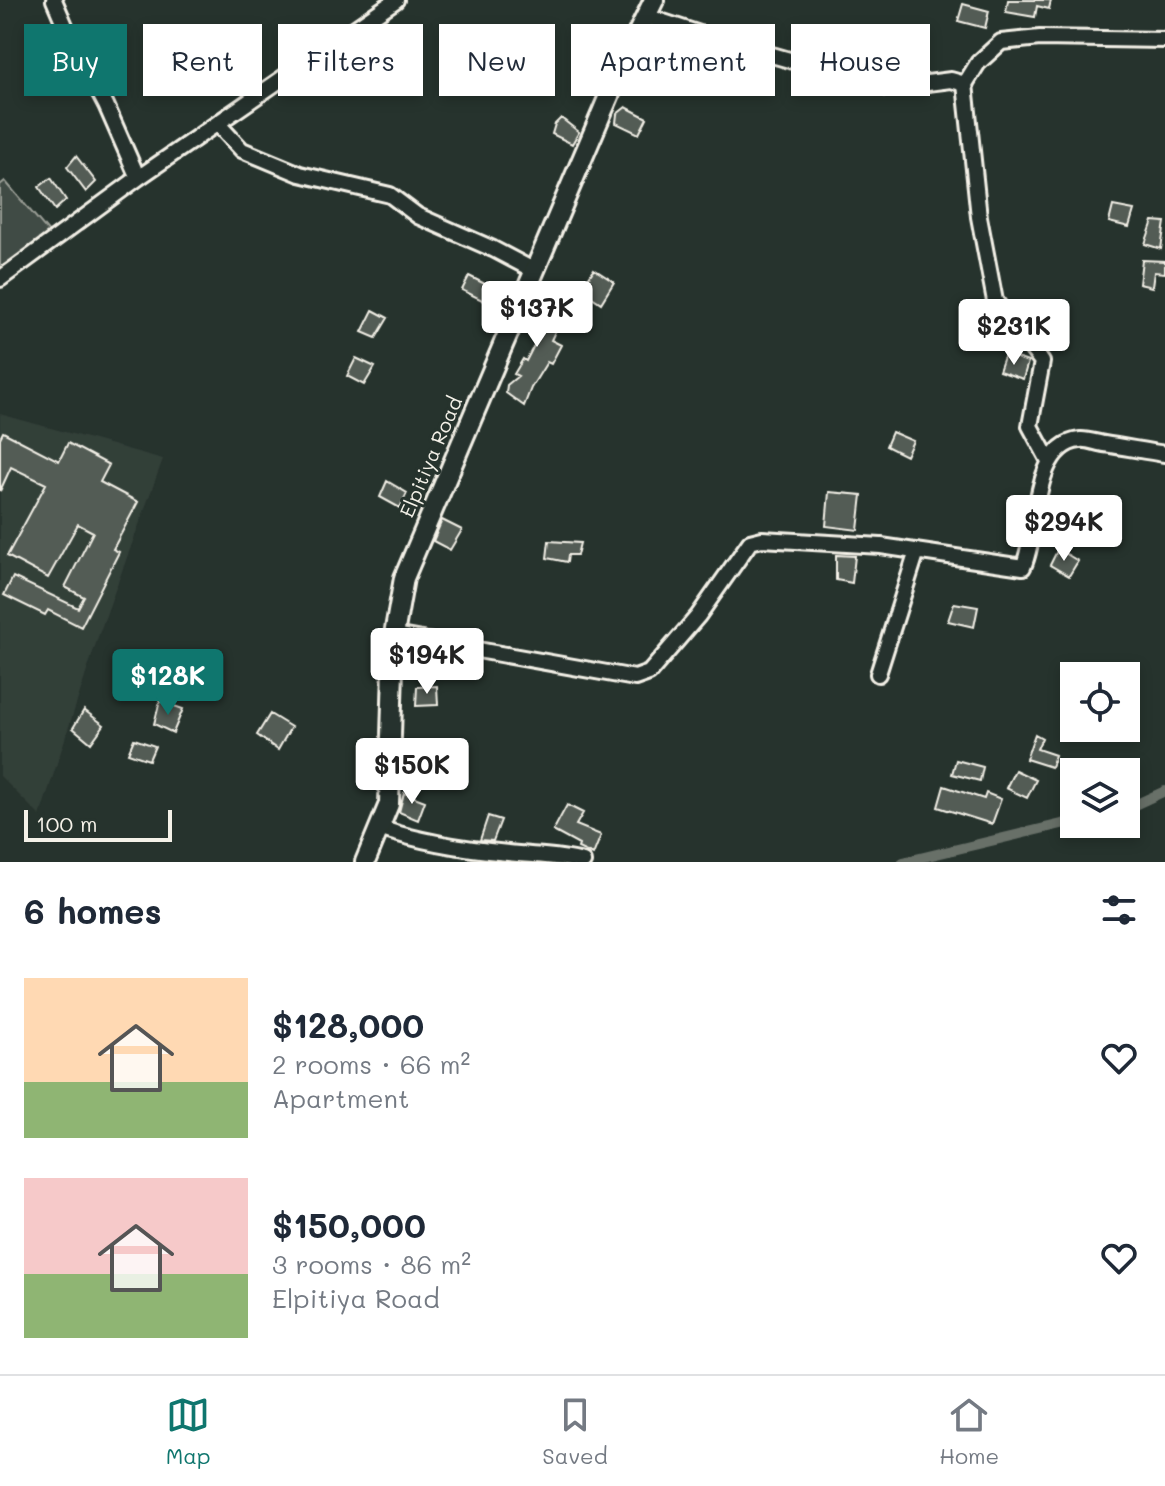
<!DOCTYPE html>
<html lang="en">
<head>
<meta charset="utf-8">
<style>
	:root { --surface:#fff; --page:#f6f6f7; --text:#1f2937; --muted:#747a83; --line:#e0e1e3; --accent:#0f766e }
	body { margin:0; font-family:Mali,sans-serif; background:var(--page); color:var(--text); height:100vh; display:flex; flex-direction:column; font-size:30px; white-space:nowrap }
	* { box-sizing:border-box; margin:0 }
	p { font-size:26px; color:var(--muted) }
	.icon { flex:none; width:44px; height:44px; fill:none; stroke:currentColor; stroke-width:2; stroke-linecap:round; stroke-linejoin:round }
	.map { position:relative; height:862px; overflow:hidden }
	.drawer { display:flex; flex-direction:column; background:var(--surface); flex:1 }
	.drawer>* { flex:none }
	.hud { position:absolute; left:24px; top:24px; width:1118px; height:72px; display:flex; gap:16px }
	.fabs { position:absolute; left:1060px; top:662px; display:grid; gap:16px }
	.fabs a { display:grid; place-items:center; width:80px; height:80px; border-radius:0px; background:var(--surface); box-shadow:0 4px 12px #0003; font-size:40px }
	.scale { position:absolute; left:24px; bottom:20px; width:148px; box-sizing:border-box; padding-left:8px; border:4px solid #f4f1e8; border-top:0; font-size:22px; line-height:28px; white-space:nowrap; color:#f4f1e8; -webkit-text-stroke:6px #26332d; paint-order:stroke }
	.price { position:absolute; translate:-50% -68px; padding:0 18px; border-radius:8px; background:#fff; color:#222; font-size:26px; line-height:52px; filter:drop-shadow(0 2px 4px #0008) }
	.price::after { content:''; position:absolute; left:50%; top:48px; width:24px; height:18px; margin-left:-12px; background:inherit; clip-path:polygon(0 0,100% 0,50% 100%) }
	.price.current { background:var(--accent); color:#fff }
	ul { padding:0; list-style:none }
	li { display:flex; align-items:center; gap:24px; height:200px; padding:0 24px }
	li span { display:grid; place-items:center; flex:none; width:224px; height:160px; border-radius:0px; color:#555 }
	li>.icon { margin-inline-start:auto }
	span .icon { width:96px; height:96px; fill:#fffc; stroke-width:1 }
	li b { font-size:34px }
	h2 { display:flex; justify-content:space-between; align-items:center; height:96px; padding:0 24px; font-size:34px }
	.pill { padding:0 28px; border-radius:0px; background:var(--surface); box-shadow:0 4px 12px #0003; font-size:28px; line-height:72px }
	.pill.current { background:var(--accent); color:#fff }
	.dock { display:flex; justify-content:space-around; align-items:center; height:112px; border-top:2px solid var(--line); background:var(--surface); font-size:22px; color:var(--muted) }
	.dock a { display:grid; justify-items:center; gap:4px }
	.dock .current { color:var(--accent) }
	.map>svg:first-child { display:block }
	.built { fill:#333f39 }
	.green { fill:#414b45; stroke:#9a9e96; stroke-width:2 }
	.lines { fill:none; stroke-linecap:round; stroke-linejoin:round }
	.canal { stroke:#676f68; stroke-width:10 }
	.building { fill:#525c55; stroke:#f4f1e8; stroke-width:2 }
	.minor-casing { stroke:#f4f1e8; stroke-width:20 }
	.major-casing { stroke:#f4f1e8; stroke-width:24 }
	.minor { stroke:#26332d; stroke-width:14 }
	.major { stroke:#26332d; stroke-width:18 }
	.labels { text-anchor:middle; stroke-width:6; stroke-linejoin:round; paint-order:stroke }
	.street-label { font-size:20px; fill:#f4f1e8; stroke:#26332d }
</style>
</head>
<body>
<div class="map">
<svg width="1165" height="862" viewBox="0 0 1165 862">
	<rect width="100%" height="100%" fill="#26332d"/>
	<filter id="ink" filterUnits="userSpaceOnUse"><feTurbulence type="fractalNoise" baseFrequency=".0125" numOctaves="2"/><feDisplacementMap in="SourceGraphic" scale="16" xChannelSelector="R" yChannelSelector="G"/><feConvolveMatrix kernelMatrix="1 2 1 2 8 2 1 2 1" color-interpolation-filters="sRGB"/></filter>
	<g filter="url(#ink)">
		<!-- built -->
		<path class="built" d="M0,414L163,459L98,637L40,816L0,776Z"/>
		<!-- green -->
		<path class="green" d="M5,181L51,235L0,275V185Z"/>
		<g class="lines">
			<!-- canal -->
			<path class="canal" d="M1126,809L1165,791
				M903,862L1074,821"/>
		</g>
		<!-- building -->
		<path class="building" d="M1008,0H1051L1049,9L1037,6L1035,17L1006,12Z
			M963,4L989,11L985,28L958,21Z
			M643,52L670,60L667,67L674,69L672,77L643,70L645,63L640,62Z
			M626,107L647,118L639,134L616,123L617,114Z
			M561,118L579,132L572,144L552,134L555,124Z
			M76,156L96,182L86,192L67,167Z
			M51,178L66,200L55,210L39,187Z
			M1113,206L1134,210L1129,227L1109,222Z
			M1153,221L1165,222L1161,249L1145,244Z
			M1142,260L1165,261V273L1154,272L1152,287L1139,284Z
			M594,269L614,282L601,303L586,293L584,285Z
			M469,276L491,287L484,301L462,290Z
			M539,291L559,300L555,311L560,321L551,340L561,345L551,364L547,362L531,388L524,406L506,393L507,385L518,376L514,374L523,359L526,361L544,326L529,319Z
			M373,310L388,318L376,338L362,332Z
			M1005,354L1028,362L1023,379L999,371Z
			M356,358L375,367L364,385L347,376Z
			M3,432L59,461L68,443L109,465L100,482L138,502L113,549L119,552L81,627L48,610L45,615L4,595L13,577L78,608L84,597L65,587L93,532L78,524L48,578L7,556L46,484L11,467L0,491V438Z
			M892,432L913,441L906,456L886,446Z
			M387,481L407,493L400,508L380,497Z
			M829,492L862,495L858,530L826,526Z
			M442,520L462,530L450,550L433,541Z
			M549,541L580,543L577,555H568L567,562L547,558Z
			M1058,549L1078,561L1069,576L1050,565Z
			M836,555L855,556L852,583L836,580Z
			M954,603L978,607L974,627L948,621Z
			M437,686L438,705L416,706L417,687Z
			M160,701L183,709L173,733L154,724Z
			M84,710L104,725L91,743L73,728Z
			M270,714L291,727L278,750L257,735Z
			M1035,734L1042,738L1037,749L1055,755L1051,767L1026,759Z
			M134,739L155,746L149,760L128,753Z
			M430,760L451,767L446,784L427,778Z
			M956,760L983,767L980,781L952,774Z
			M1015,770L1036,780L1027,798L1006,788Z
			M944,786L984,799L986,793L1001,799L992,824L938,807Z
			M404,793L425,801L418,820L399,812Z
			M567,805L583,813L576,825L601,835L593,855L578,848L579,845L553,831Z
			M488,816L501,820L493,841L480,840Z"/>
		<g class="lines">
			<defs>
				<path id="minor" d="M54,0L69,35L106,105L138,178
					M645,16L712,38L888,88L951,80L965,84L978,63L1001,42L1040,38L1165,40
					M965,84L979,217L995,301L1042,362L1030,426L1049,461
					M218,124L242,150L300,174L390,195L418,216L493,249L535,271
					M0,279L138,178L396,0
					M394,635L635,678L649,673L698,616L750,542L762,539L881,546L1023,567C1039,533 1031,445 1080,440C1087,439 1097,443 1104,444C1124,447 1145,451 1165,454
					M878,674L917,551
					M379,828C421,842 464,849 508,853C533,856 558,855 583,862"/>
				<path id="major" d="M365,862L389,804L394,635L404,578L623,63L654,0"/>
			</defs>
			<!-- minor casing -->
			<use href="#minor" class="minor-casing"/>
			<!-- major casing -->
			<use href="#major" class="major-casing"/>
			<!-- minor -->
			<use href="#minor" class="minor"/>
			<!-- major -->
			<use href="#major" class="major"/>
		</g>
	</g>
	<g class="labels">
		<!-- street labels -->
		<g class="street-label">
			<text transform="translate(431 457) rotate(-67)" y="7">Elpitiya Road</text>
		</g>
	</g>
</svg>
<div class="fabs">
<a><svg class="icon" aria-label="locate" viewBox="0 0 24 24"><circle cx="12" cy="12" r="6"/><path d="M12 2v4M12 18v4M2 12h4M18 12h4"/></svg></a>
<a><svg class="icon" aria-label="layers" viewBox="0 0 24 24"><path d="M12 4l9 5-9 5-9-5zM3 14l9 5 9-5"/></svg></a>
</div>
<div class="scale">100 m</div>
<b class="price" style="left:537px;top:349px">$137K</b>
<b class="price" style="left:1014px;top:367px">$231K</b>
<b class="price" style="left:1064px;top:563px">$294K</b>
<b class="price" style="left:427px;top:696px">$194K</b>
<b class="price current" style="left:168px;top:717px">$128K</b>
<b class="price" style="left:412px;top:806px">$150K</b>
<div class="hud">
<a class="pill current">Buy</a>
<a class="pill">Rent</a>
<a class="pill">Filters</a>
<a class="pill">New</a>
<a class="pill">Apartment</a>
<a class="pill">House</a>
</div>
</div>
<section class="drawer">
<h2>6 homes<svg class="icon" aria-label="filters" viewBox="0 0 24 24"><path d="M4 7h16M4 17h16"/><circle cx="9" cy="7" r="2"/><circle cx="15" cy="17" r="2"/></svg></h2>
<ul>
<li><span style="background:linear-gradient(#ffd9b3 65%,#8fb573 0)"><svg class="icon" aria-label="home" viewBox="0 0 24 24"><path d="M3 11l9-7 9 7M6 9v11h12V9"/></svg></span><div><b>$128,000</b><p>2 rooms · 66 m²</p><p>Apartment</p></div><svg class="icon" aria-label="heart" viewBox="0 0 24 24"><path d="M12 20l-8-8c-3-5 5-10 8-4 3-6 11-1 8 4z"/></svg></li>
<li><span style="background:linear-gradient(#f6c9c9 60%,#8fb573 0)"><svg class="icon" aria-label="home" viewBox="0 0 24 24"><path d="M3 11l9-7 9 7M6 9v11h12V9"/></svg></span><div><b>$150,000</b><p>3 rooms · 86 m²</p><p>Elpitiya Road</p></div><svg class="icon" aria-label="heart" viewBox="0 0 24 24"><path d="M12 20l-8-8c-3-5 5-10 8-4 3-6 11-1 8 4z"/></svg></li>
</ul>
</section>
<nav class="dock">
<a class="current"><svg class="icon" aria-label="map" viewBox="0 0 24 24"><path d="M3 6l6-2 6 2 6-2v14l-6 2-6-2-6 2zM9 4v14M15 6v14"/></svg>Map</a>
<a><svg class="icon" aria-label="saved" viewBox="0 0 24 24"><path d="M7 4h10v16l-5-4-5 4z"/></svg>Saved</a>
<a><svg class="icon" aria-label="home" viewBox="0 0 24 24"><path d="M3 11l9-7 9 7M6 9v11h12V9"/></svg>Home</a>
</nav>
</body>
</html>
